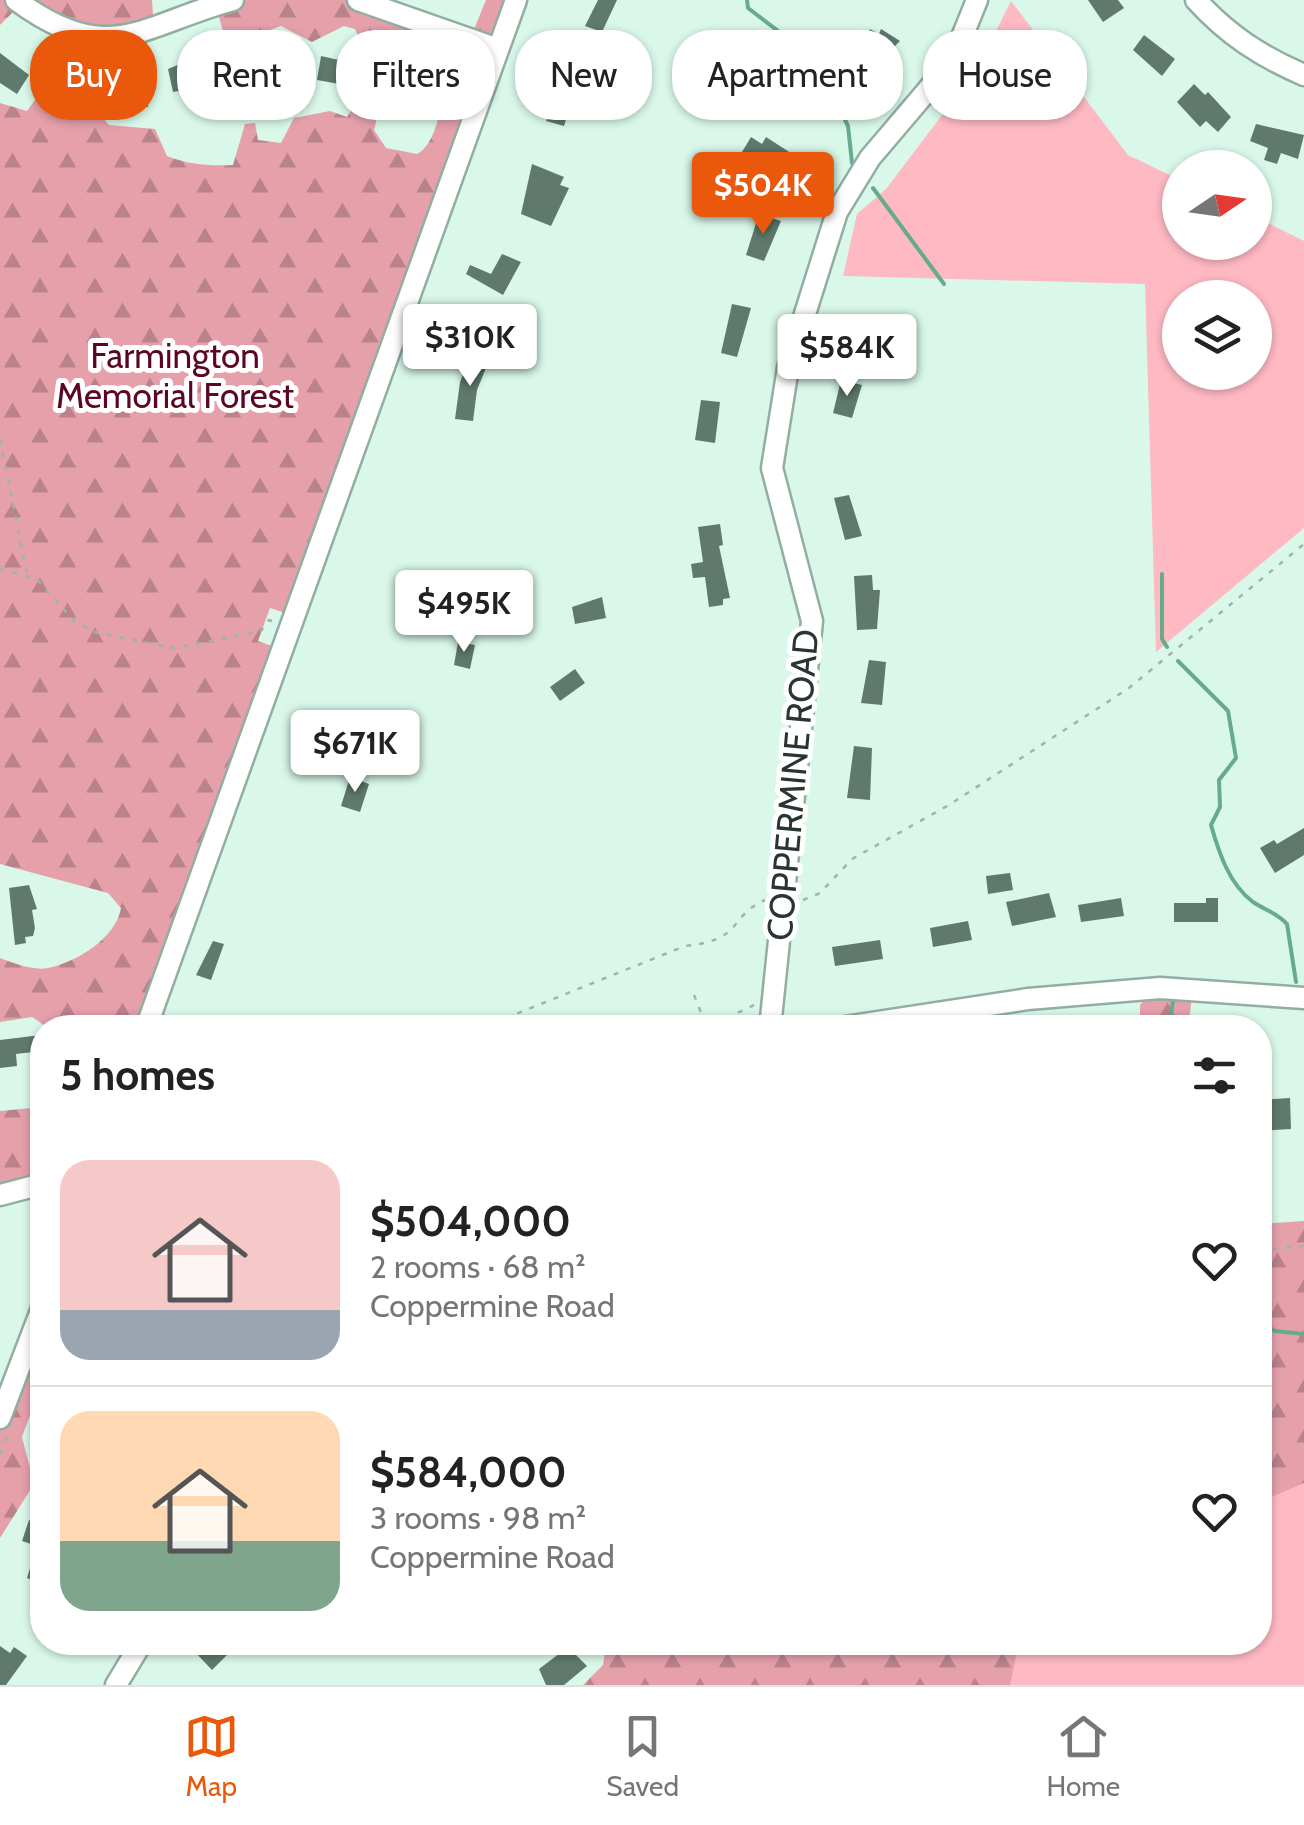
<!DOCTYPE html>
<html lang="en">
<head>
<meta charset="utf-8">
<style>
	:root { --surface:#fff; --page:#f2f2f2; --text:#222; --muted:#767676; --line:#e0e0e0; --accent:#ea580c }
	body { margin:0; font-family:Cabin,sans-serif; background:var(--page); color:var(--text); height:100vh; display:flex; flex-direction:column; font-size:38px; white-space:nowrap }
	* { box-sizing:border-box; margin:0 }
	p { font-size:32px; color:var(--muted) }
	.icon { flex:none; width:55px; height:55px; fill:none; stroke:currentColor; stroke-width:2; stroke-linecap:round; stroke-linejoin:round }
	.map { position:relative; flex:1; overflow:hidden }
	.drawer { position:absolute; left:30px; top:1015px; width:1242px; height:640px; display:flex; flex-direction:column; background:var(--surface); border-radius:40px; box-shadow:0 2px 8px #0004 }
	.drawer>* { flex:none }
	.hud { position:absolute; left:30px; top:30px; width:1245px; height:90px; display:flex; gap:20px }
	.needle { width:65px; rotate:77deg }
	.controls { position:absolute; left:1162px; top:150px; display:grid; gap:20px }
	.controls a { display:grid; place-items:center; width:110px; height:110px; border-radius:50%; background:var(--surface); box-shadow:0 2px 8px #0004; font-size:50px }
	.price { position:absolute; translate:-50% -85px; padding:0 22px; border-radius:10px; background:#fff; color:#222; font-size:32px; line-height:65px; filter:drop-shadow(0 2px 5px #0008) }
	.price::after { content:''; position:absolute; left:50%; top:60px; width:30px; height:22px; margin-left:-15px; background:inherit; clip-path:polygon(0 0,100% 0,50% 100%) }
	.price.active { background:var(--accent); color:#fff }
	ul { padding:0; list-style:none }
	li { display:flex; align-items:center; gap:30px; height:250px; padding:0 30px }
	li+li { border-top:2px solid var(--line) }
	li span { display:grid; place-items:center; flex:none; width:280px; height:200px; border-radius:30px; color:#555 }
	li>.icon { margin-inline-start:auto }
	span .icon { width:120px; height:120px; fill:#fffc; stroke-width:1 }
	li b { font-size:42px }
	h2 { display:flex; justify-content:space-between; align-items:center; height:120px; padding:0 30px; font-size:42px }
	.chip { padding:0 35px; border-radius:40px; background:var(--surface); box-shadow:0 2px 8px #0004; font-size:35px; line-height:90px }
	.chip.active { background:var(--accent); color:#fff }
	.tabs { display:flex; justify-content:space-around; align-items:center; height:140px; border-top:2px solid var(--line); background:var(--surface); font-size:28px; color:var(--muted) }
	.tabs a { display:grid; justify-items:center; gap:5px }
	.tabs .active { color:var(--accent) }
	.map>svg:first-child { display:block }
	.green { fill:#ffb9c3; fill-rule:evenodd }
	.forest { fill:url(#forest-firs); fill-rule:evenodd }
	.lines { fill:none; stroke-linecap:round; stroke-linejoin:round }
	.stream { stroke:#67ab8d; stroke-width:4 }
	.building { fill:#5f7a6d }
	.minor-casing { stroke:#92aea0; stroke-width:25 }
	.path { stroke:#9db6aa; stroke-width:2.5; stroke-dasharray:5 8; stroke-linecap:butt }
	.minor { stroke:#fff; stroke-width:20 }
	.labels { text-anchor:middle; stroke-width:10; stroke-linejoin:round; paint-order:stroke }
	.park-label { font-size:35px; fill:#590722; stroke:#fff }
	.street-label { font-size:35px; fill:#29352f; stroke:#fff }
</style>
</head>
<body>
<div class="map">
<svg width="1304" height="1685" viewBox="0 0 1304 1685">
	<defs>
		<pattern id="forest-firs" width="22" height="20" patternUnits="userSpaceOnUse" patternTransform="scale(2.5)"><rect width="22" height="20" fill="#e5a0aa"/><path d="M5 1l3.5 6h-7zM16 11l3.5 6h-7z" fill="#ba838b"/></pattern>
	</defs>
	<rect width="100%" height="100%" fill="#d9f8e9"/>
	<!-- green -->
	<path class="green" d="M1011,1L1128,155L1180,180V242H1255V217L1304,241V528L1156,652L1145,284L843,276L857,214L886,189L977,69ZM1180,298H1255V372H1180Z
		M1304,1228V1685H625L616,1643L1260,1642V1232Z"/>
	<!-- forest -->
	<path class="forest" d="M0,0H152L154,31L117,38L105,60L102,117L109,125L155,129L167,156C190,165 209,166 233,165L245,124L255,123L258,140L281,143L294,118L330,111L347,117L374,73L355,29L344,26L312,42L281,26L242,40L225,38L216,7L205,0H358L470,39L486,0H516L295,616L270,608L258,641L283,650L145,1027H47L32,1017L0,1022V958C14,963 33,971 48,968C77,962 116,938 121,908L108,893L0,864V103L27,111L35,100L39,68L60,26L21,4L0,25ZM395,72L440,80C444,100 437,144 417,154L386,148L374,130L387,77Z
		M1155,988L1193,990L1188,1027L1140,1028V1005Z
		M42,1107V1184L0,1195V1111Z
		M1304,1221V1483L1260,1502V1224Z
		M42,1308V1394H38L22,1437L34,1484L0,1538V1421Z
		M606,1643V1642L1032,1643L1017,1652L1010,1685H583L603,1665Z"/>
	<g class="lines">
		<!-- stream -->
		<path class="stream" d="M747,0L748,8L815,59L848,126L852,163
			M873,188L944,284
			M1162,574V639L1167,647
			M1178,661L1228,711L1236,758L1219,780L1220,807L1211,825C1219,853 1229,884 1253,902C1265,910 1277,913 1287,924L1296,982
			M1169,1028L1173,1001
			M1260,1322L1275,1331L1304,1334"/>
	</g>
	<!-- building -->
	<path class="building" d="M598,0H617L602,32L585,26Z
		M1088,0H1118L1124,8L1103,22Z
		M870,29L879,34L881,29L900,41L880,61L861,49Z
		M1144,35L1175,59L1162,76L1133,50Z
		M287,45L289,78L245,73L244,49Z
		M0,53L29,75L17,94L0,83Z
		M321,56L366,66L360,97L349,95L350,86L317,80Z
		M192,59L193,64L218,59L224,90L200,93L199,87L173,92L168,69Z
		M780,61L796,69L776,107L758,98Z
		M110,75L149,78L148,107L99,103L100,81H110Z
		M394,81L433,89L425,116L388,102Z
		M558,84L575,90L564,126L546,121Z
		M1194,84L1205,95L1208,92L1231,117L1218,132L1206,121L1200,127L1177,102Z
		M1256,124L1304,135L1298,159L1281,153L1277,164L1264,160L1268,148L1250,141Z
		M751,137L762,144L766,137L797,157L778,199L747,179L758,162L742,152Z
		M532,164L564,177L560,185L569,188L551,226L521,214Z
		M759,214L781,221L764,261L746,255Z
		M502,254L521,262L503,295L466,274L470,265L491,274Z
		M732,304L751,308L737,357L721,353Z
		M470,356L488,363L477,390L473,421L455,419L460,382Z
		M841,380L862,385L852,418L833,413Z
		M701,400L720,402L715,443L695,440Z
		M849,495L862,536L845,540L834,498Z
		M720,524L723,545L719,546L730,598L723,599V605L709,607L705,577L693,578L691,564L703,562L698,527Z
		M872,575L873,590H880L877,629L857,630L854,576Z
		M602,597L606,618L575,624L572,607Z
		M436,599L458,604L456,612L461,614L457,630L430,621Z
		M458,642L475,645L470,669L454,665Z
		M869,660L886,662L882,705L861,703Z
		M575,669L585,683L560,701L550,687Z
		M854,746L872,748L870,800L847,798Z
		M350,777L369,784L360,812L341,806Z
		M1304,828V855L1275,873L1260,848L1274,840L1277,844Z
		M1010,873L1013,890L988,894L986,876Z
		M29,885L37,909L32,910L35,928L33,936L25,937L26,943L15,945L9,888Z
		M1049,893L1056,917L1012,926L1006,902Z
		M1121,898L1124,916L1081,922L1078,905Z
		M1206,898H1218V922H1174V903H1206Z
		M968,921L972,940L933,947L930,928Z
		M880,940L883,959L835,966L832,947Z
		M213,941L224,944L211,980L196,975Z
		M41,1035L42,1051L16,1054L17,1066L0,1068V1040Z
		M1290,1098L1291,1129L1260,1131V1100Z
		M29,1520L42,1524V1583L27,1578L37,1546L22,1541Z
		M201,1642H240L212,1670L193,1650Z
		M0,1646L10,1653L14,1647L27,1656L6,1685H0Z
		M568,1647L587,1666L564,1685H546L539,1669Z"/>
	<g class="lines">
		<defs>
			<path id="minor" d="M16,0C109,69 141,25 233,0
				M358,0L498,49
				M1196,0C1228,35 1260,56 1304,75
				M146,1028L516,0
				M770,1028L812,621L772,468L788,368L837,212L870,158L932,85L960,42L977,0
				M838,1028L1028,999L1160,988L1304,998
				M0,1195L42,1184
				M0,1418L42,1308
				M116,1685L142,1642"/>
		</defs>
		<!-- minor casing -->
		<use href="#minor" class="minor-casing"/>
		<!-- path -->
		<path class="path" d="M0,440L27,574
			M0,569L37,579L74,621L95,632L174,648L261,631L269,620L275,622
			M803,900L820,893L852,859L949,805L1129,688L1304,544
			M694,995L704,1020L712,1025L754,1005
			M481,1028L685,946C745,940 727,917 765,900
			M1260,1250L1304,1246
			M0,1454L7,1436"/>
		<!-- minor -->
		<use href="#minor" class="minor"/>
	</g>
	<g class="labels">
		<!-- park labels -->
		<g class="park-label">
			<text x="175" y="368">Farmington<tspan x="175" dy="40">Memorial Forest</tspan></text>
		</g>
		<!-- street labels -->
		<g class="street-label">
			<text transform="translate(793 785) rotate(-85)" y="12">COPPERMINE ROAD</text>
		</g>
	</g>
</svg>
<div class="controls">
<a><svg class="needle" viewBox="-14 -14 28 28"><path d="M0-13l5 13h-10z" fill="#e53935"/><path d="M0 13l5-13h-10z" fill="#767676"/></svg></a>
<a><svg class="icon" aria-label="layers" viewBox="0 0 24 24"><path d="M12 4l9 5-9 5-9-5zM3 14l9 5 9-5"/></svg></a>
</div>
<b class="price active" style="left:763px;top:237px">$504K</b>
<b class="price" style="left:470px;top:389px">$310K</b>
<b class="price" style="left:847px;top:399px">$584K</b>
<b class="price" style="left:464px;top:655px">$495K</b>
<b class="price" style="left:355px;top:795px">$671K</b>
<div class="hud">
<a class="chip active">Buy</a>
<a class="chip">Rent</a>
<a class="chip">Filters</a>
<a class="chip">New</a>
<a class="chip">Apartment</a>
<a class="chip">House</a>
</div>
<section class="drawer">
<h2>5 homes<svg class="icon" aria-label="filters" viewBox="0 0 24 24"><path d="M4 7h16M4 17h16"/><circle cx="9" cy="7" r="2"/><circle cx="15" cy="17" r="2"/></svg></h2>
<ul>
<li><span style="background:linear-gradient(#f6c9c9 75%,#9aa5b1 0)"><svg class="icon" aria-label="home" viewBox="0 0 24 24"><path d="M3 11l9-7 9 7M6 9v11h12V9"/></svg></span><div><b>$504,000</b><p>2 rooms · 68 m²</p><p>Coppermine Road</p></div><svg class="icon" aria-label="heart" viewBox="0 0 24 24"><path d="M12 20l-8-8c-3-5 5-10 8-4 3-6 11-1 8 4z"/></svg></li>
<li><span style="background:linear-gradient(#ffd9b3 65%,#7fa58c 0)"><svg class="icon" aria-label="home" viewBox="0 0 24 24"><path d="M3 11l9-7 9 7M6 9v11h12V9"/></svg></span><div><b>$584,000</b><p>3 rooms · 98 m²</p><p>Coppermine Road</p></div><svg class="icon" aria-label="heart" viewBox="0 0 24 24"><path d="M12 20l-8-8c-3-5 5-10 8-4 3-6 11-1 8 4z"/></svg></li>
</ul>
</section>
</div>
<nav class="tabs">
<a class="active"><svg class="icon" aria-label="map" viewBox="0 0 24 24"><path d="M3 6l6-2 6 2 6-2v14l-6 2-6-2-6 2zM9 4v14M15 6v14"/></svg>Map</a>
<a><svg class="icon" aria-label="saved" viewBox="0 0 24 24"><path d="M7 4h10v16l-5-4-5 4z"/></svg>Saved</a>
<a><svg class="icon" aria-label="home" viewBox="0 0 24 24"><path d="M3 11l9-7 9 7M6 9v11h12V9"/></svg>Home</a>
</nav>
</body>
</html>
